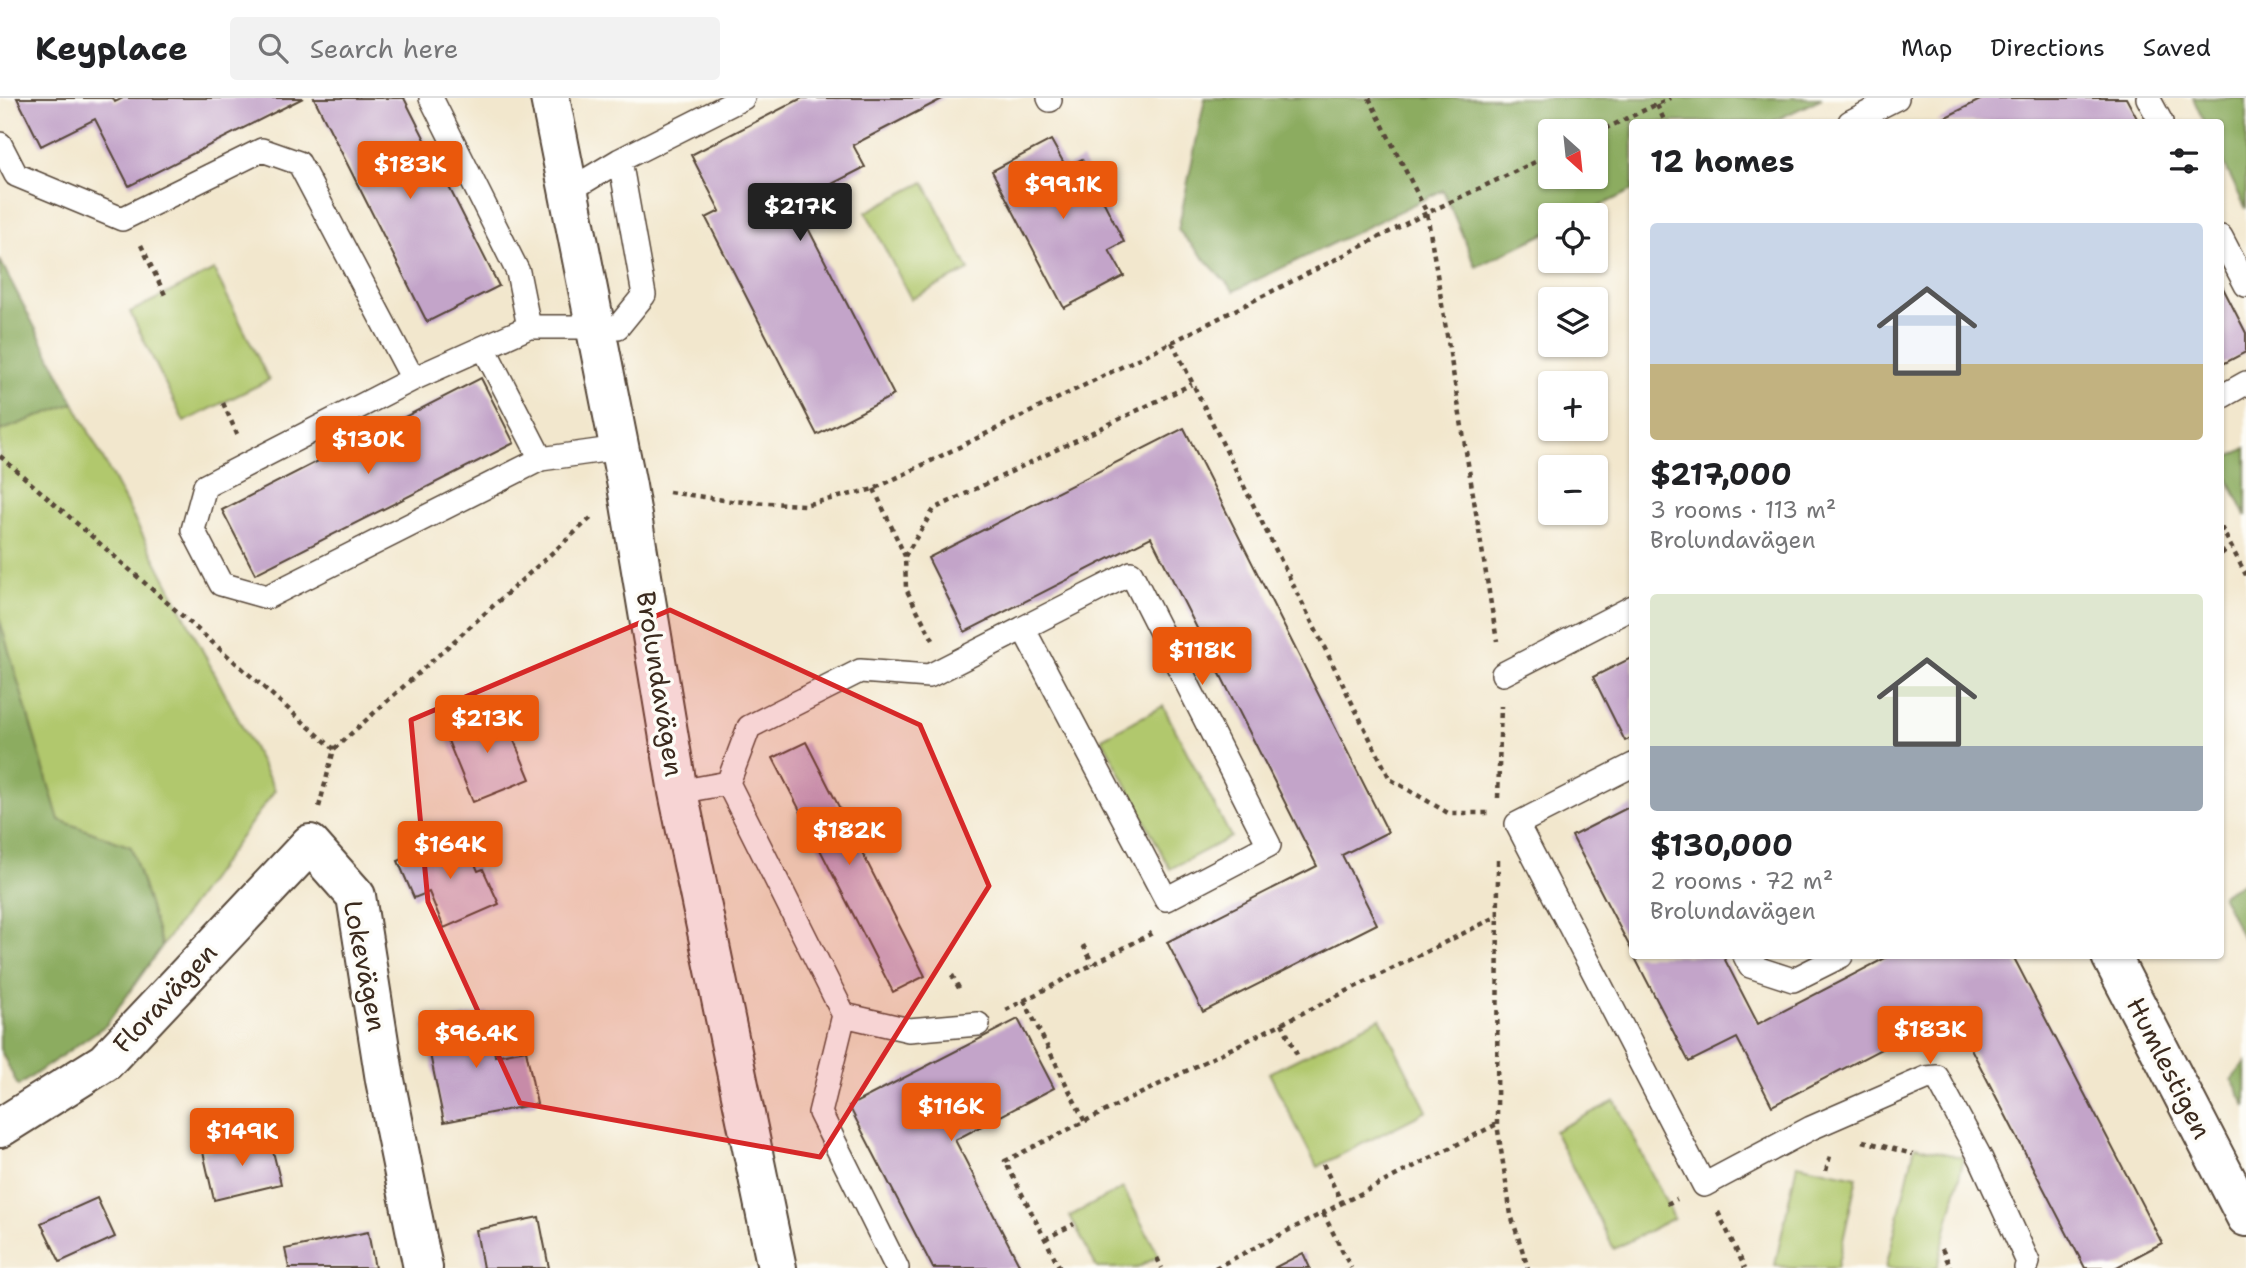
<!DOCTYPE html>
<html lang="en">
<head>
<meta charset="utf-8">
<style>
	:root { --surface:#fff; --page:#f2f2f2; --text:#202124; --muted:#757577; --line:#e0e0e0; --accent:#ea580c }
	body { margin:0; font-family:"Shantell Sans",sans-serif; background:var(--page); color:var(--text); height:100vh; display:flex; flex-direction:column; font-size:26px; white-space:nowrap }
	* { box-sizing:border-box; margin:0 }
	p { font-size:23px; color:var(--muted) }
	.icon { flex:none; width:38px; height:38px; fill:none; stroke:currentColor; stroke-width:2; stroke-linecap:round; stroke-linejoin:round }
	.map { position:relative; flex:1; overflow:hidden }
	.drawer { position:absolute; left:1629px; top:21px; width:595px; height:840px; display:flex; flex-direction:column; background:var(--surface); border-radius:7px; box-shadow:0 2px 5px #0004 }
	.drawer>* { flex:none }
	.needle { width:46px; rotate:153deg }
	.fabs { position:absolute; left:1538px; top:21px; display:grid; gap:14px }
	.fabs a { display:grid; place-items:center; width:70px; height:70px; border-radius:7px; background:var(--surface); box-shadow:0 2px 5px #0004; font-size:35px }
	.price { position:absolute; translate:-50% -60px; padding:0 16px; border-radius:7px; background:var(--accent); color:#fff; font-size:23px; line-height:46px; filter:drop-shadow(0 2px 4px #0008) }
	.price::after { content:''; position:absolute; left:50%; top:42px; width:21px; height:16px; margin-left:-10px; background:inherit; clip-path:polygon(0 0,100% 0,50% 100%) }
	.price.on { background:#222; color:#fff }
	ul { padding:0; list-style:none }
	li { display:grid; align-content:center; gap:14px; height:371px; padding:0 21px }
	li span { display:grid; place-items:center; height:217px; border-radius:7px; color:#555 }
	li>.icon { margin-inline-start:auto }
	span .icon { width:126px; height:126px; fill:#fffc; stroke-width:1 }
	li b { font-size:30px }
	h2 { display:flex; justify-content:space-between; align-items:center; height:84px; padding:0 21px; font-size:30px }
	header { display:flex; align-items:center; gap:42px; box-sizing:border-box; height:98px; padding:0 35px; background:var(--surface); border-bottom:2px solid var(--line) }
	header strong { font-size:33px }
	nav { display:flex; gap:38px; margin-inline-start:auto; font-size:24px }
	.search { width:490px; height:63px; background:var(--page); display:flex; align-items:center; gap:18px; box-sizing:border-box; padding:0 24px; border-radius:7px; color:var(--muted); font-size:26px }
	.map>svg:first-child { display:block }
	.green { fill:#b1c86d; stroke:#767946; stroke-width:2 }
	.forest { fill:#8cac60; stroke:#646b3f; stroke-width:2; fill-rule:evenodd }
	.building { fill:#c3a4c9 }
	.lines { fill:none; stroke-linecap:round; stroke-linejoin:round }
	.service-casing { stroke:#564638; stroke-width:26 }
	.minor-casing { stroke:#564638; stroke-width:42 }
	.path { stroke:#564638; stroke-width:4.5; stroke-dasharray:5 5; stroke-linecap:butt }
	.service { stroke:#fff; stroke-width:23 }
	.minor { stroke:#fff; stroke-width:38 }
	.marked { fill:#d62828; fill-opacity:0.2; stroke:#d62828; stroke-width:5; stroke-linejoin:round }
	.labels { text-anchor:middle; stroke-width:7; stroke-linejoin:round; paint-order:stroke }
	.street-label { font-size:26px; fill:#3b2a1e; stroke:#fdfcf7 }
</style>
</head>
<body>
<header>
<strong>Keyplace</strong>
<div class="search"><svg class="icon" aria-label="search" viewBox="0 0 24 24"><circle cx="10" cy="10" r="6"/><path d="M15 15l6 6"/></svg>Search here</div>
<nav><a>Map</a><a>Directions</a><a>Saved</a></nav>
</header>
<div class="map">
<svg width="2246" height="1170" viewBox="0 0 2246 1170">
	<rect width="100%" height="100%" fill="#fdfcf7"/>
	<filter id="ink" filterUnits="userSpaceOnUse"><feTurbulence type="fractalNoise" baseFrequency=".0143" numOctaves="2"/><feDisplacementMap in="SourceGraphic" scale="14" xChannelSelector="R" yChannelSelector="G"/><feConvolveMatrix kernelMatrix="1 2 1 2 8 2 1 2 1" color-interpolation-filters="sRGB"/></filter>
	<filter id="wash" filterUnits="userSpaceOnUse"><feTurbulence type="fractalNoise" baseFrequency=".00686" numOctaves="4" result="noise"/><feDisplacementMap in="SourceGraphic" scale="28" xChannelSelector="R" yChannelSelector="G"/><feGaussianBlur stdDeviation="1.57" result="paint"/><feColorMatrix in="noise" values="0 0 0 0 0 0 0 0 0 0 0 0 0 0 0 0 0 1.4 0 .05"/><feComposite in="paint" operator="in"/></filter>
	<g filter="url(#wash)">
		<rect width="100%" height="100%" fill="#f2e7cd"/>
		<!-- green -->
		<path class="green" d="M924,84L969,172L911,201L866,114Z
			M214,172L269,282L184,324L130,214Z
			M74,305L275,692L162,848L131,749L59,722L0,523V333Z
			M1163,608L1231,739L1170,771L1102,640Z
			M1380,920L1427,1013L1317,1069L1269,975Z
			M1615,1003L1674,1120L1614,1151L1554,1033Z
			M1915,1048L1964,1060L1937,1170H1886Z
			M1797,1066L1857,1079L1837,1170H1790L1775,1167Z
			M1123,1090L1159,1158L1137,1170H1097L1070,1118Z"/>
		<!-- forest -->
		<path class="forest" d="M1205,0H1822L1772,24H1633V92L1582,117H1550V133L1476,169L1443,92L1234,193L1178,132ZM1596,33V79H1550V33Z
			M2193,0H2246V111L2221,59V24H2204Z
			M0,162L74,305L0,333Z
			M2246,350V418L2221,366V363Z
			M0,523L59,722L131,749L162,848L106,927L18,988L0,951Z
			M2246,783V846L2221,797Z
			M2246,964V1009L2232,981Z"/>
		<g id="blocks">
			<!-- building -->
			<path class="building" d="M17,0H113L115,4L123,0H303L129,88L95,21L41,48Z
				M314,0H404L499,188L427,224Z
				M802,0H944L853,47L865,69L795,105L894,297L817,337L706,120L720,113L691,57Z
				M1984,0H2126L2139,24H1936Z
				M1051,42L1066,69L1082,61L1124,144L1109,152L1124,178L1064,210L992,73Z
				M2221,186L2246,235V254L2221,267Z
				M481,280L514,345L255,476L222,412Z
				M1184,330L1388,734L1342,757L1377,826L1203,914L1167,844L1317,768L1151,439L965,534L928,460Z
				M1633,559V639L1625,643L1593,579Z
				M500,609L530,681L473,704L444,633Z
				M806,644L925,878L893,894L773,660Z
				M1633,707V855L1572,738Z
				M462,736L478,773L483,771L499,806L444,830L429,794L414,800L398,763Z
				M1634,858H1723L1758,926L1889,858H2013L2162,1145L2115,1170H2085L1952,914L1772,1008L1737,940L1689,964Z
				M487,914L495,958L526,952L537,1006L444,1024L424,927Z
				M1018,921L1054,990L955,1042L1021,1170H933L849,1008Z
				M269,1037L281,1086L214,1102L203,1054Z
				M97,1100L115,1139L60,1164L41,1125Z
				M539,1119L549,1170H483L476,1132Z
				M368,1134L375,1170H289L285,1151Z
				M1303,1155L1310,1170H1274Z"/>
		</g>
	</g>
	<g filter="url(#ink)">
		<use href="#blocks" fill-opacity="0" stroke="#564638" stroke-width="2"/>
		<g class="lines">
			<defs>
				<path id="service" d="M431,0L518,174L529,229
					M1049,0L1050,2
					M2148,0L2161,24
					M1850,24L1897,0
					M0,46L16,77L122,121L262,52L299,65L413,281
					M570,92L620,62L743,0
					M2221,139L2246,187
					M484,250L541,361
					M2221,299L2246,285
					M619,350L541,361L267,499L221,486L193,432L205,388L413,281L529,229H618L644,197L620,62
					M1503,576L1633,509
					M1633,667L1517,726L1704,1087L1811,1030L1912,986L1926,980L1937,979L1981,1061L2028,1164L2026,1170
					M678,694L728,685
					M1745,858L1750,868L1793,882L1841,858
					M844,917L909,932L978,926
					M897,1170L820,1015L844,917L728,685L749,629L860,573L929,578L1131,475L1269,747L1166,801L1023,530"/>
				<path id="minor" d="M550,0L627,388L678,694L777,1170
					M2111,858L2246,1119
					M0,1030L105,964L310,746L356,798L385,982L423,1170"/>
			</defs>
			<!-- service casing -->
			<use href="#service" class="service-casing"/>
			<!-- minor casing -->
			<use href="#minor" class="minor-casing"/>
			<!-- path -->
			<path class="path" d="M1369,0L1427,115L1497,543
				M1657,7L1665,24
				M1596,35L1670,0
				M141,147L165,197
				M1172,244L1390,681L1448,715H1490
				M223,305L237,336
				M0,358L334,651
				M874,391L905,458
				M669,394L731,403L804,407L874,391L1172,244L1427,115L1550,57
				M2221,429L2246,477
				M2221,456L2231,448
				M933,542L906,491L905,458L934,411L1192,286
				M1498,700L1501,608
				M319,709L334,651L592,419
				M1498,762L1497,1026L1511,1117L1528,1170
				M1083,847L1093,866
				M952,877L961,894
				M1024,902L1085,1024
				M1006,912L1156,833
				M1282,925L1299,961
				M1863,1043L1913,1056
				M1323,1066L1342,1105
				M1826,1073L1830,1058
				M1667,1106L1677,1101
				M1718,1114L1745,1170
				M1323,1115L1351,1170
				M1045,1141L1074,1126
				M1942,1151L1951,1170
				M1157,1160L1162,1170
				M1060,1170L1005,1063L1498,818
				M1215,1170L1497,1026"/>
			<!-- service -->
			<use href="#service" class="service"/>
			<!-- minor -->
			<use href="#minor" class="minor"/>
		</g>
	</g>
	<!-- marked area -->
	<path class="marked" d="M670,512L920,627L989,788L820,1059L520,1005L428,804L411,622Z"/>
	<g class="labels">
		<!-- street labels -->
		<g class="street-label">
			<text transform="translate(660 586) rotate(81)" y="9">Brolundavägen</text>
			<text transform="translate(365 868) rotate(79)" y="9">Lokevägen</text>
			<text transform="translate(165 900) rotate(-47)" y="9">Floravägen</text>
			<text transform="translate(2169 970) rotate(63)" y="9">Humlestigen</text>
		</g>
	</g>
</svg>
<div class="fabs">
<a><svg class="needle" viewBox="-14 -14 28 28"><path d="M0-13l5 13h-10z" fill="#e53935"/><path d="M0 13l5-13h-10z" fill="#757577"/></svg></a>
<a><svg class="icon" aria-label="locate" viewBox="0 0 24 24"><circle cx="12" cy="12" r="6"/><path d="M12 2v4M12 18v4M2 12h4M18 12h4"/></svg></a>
<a><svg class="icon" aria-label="layers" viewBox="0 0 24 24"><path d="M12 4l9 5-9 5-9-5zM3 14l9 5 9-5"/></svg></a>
<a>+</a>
<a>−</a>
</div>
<b class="price" style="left:410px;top:103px">$183K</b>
<b class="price" style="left:1063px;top:123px">$99.1K</b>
<b class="price on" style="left:800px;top:145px">$217K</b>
<b class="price" style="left:368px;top:378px">$130K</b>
<b class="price" style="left:1202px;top:589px">$118K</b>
<b class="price" style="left:487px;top:657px">$213K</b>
<b class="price" style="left:849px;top:769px">$182K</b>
<b class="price" style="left:450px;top:783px">$164K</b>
<b class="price" style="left:1930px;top:968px">$183K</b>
<b class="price" style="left:476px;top:972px">$96.4K</b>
<b class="price" style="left:951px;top:1045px">$116K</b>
<b class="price" style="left:242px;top:1070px">$149K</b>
<section class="drawer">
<h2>12 homes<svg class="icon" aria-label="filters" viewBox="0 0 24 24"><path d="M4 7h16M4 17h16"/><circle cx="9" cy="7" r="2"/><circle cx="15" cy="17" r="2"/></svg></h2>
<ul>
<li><span style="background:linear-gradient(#c9d6e8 65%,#c2b280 0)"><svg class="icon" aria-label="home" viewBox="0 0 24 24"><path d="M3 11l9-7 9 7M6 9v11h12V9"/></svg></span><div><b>$217,000</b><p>3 rooms · 113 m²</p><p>Brolundavägen</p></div></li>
<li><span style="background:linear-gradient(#dfe7d0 70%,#9aa5b1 0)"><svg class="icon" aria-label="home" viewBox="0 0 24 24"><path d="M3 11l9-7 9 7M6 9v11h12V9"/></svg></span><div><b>$130,000</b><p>2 rooms · 72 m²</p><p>Brolundavägen</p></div></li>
</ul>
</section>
</div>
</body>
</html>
